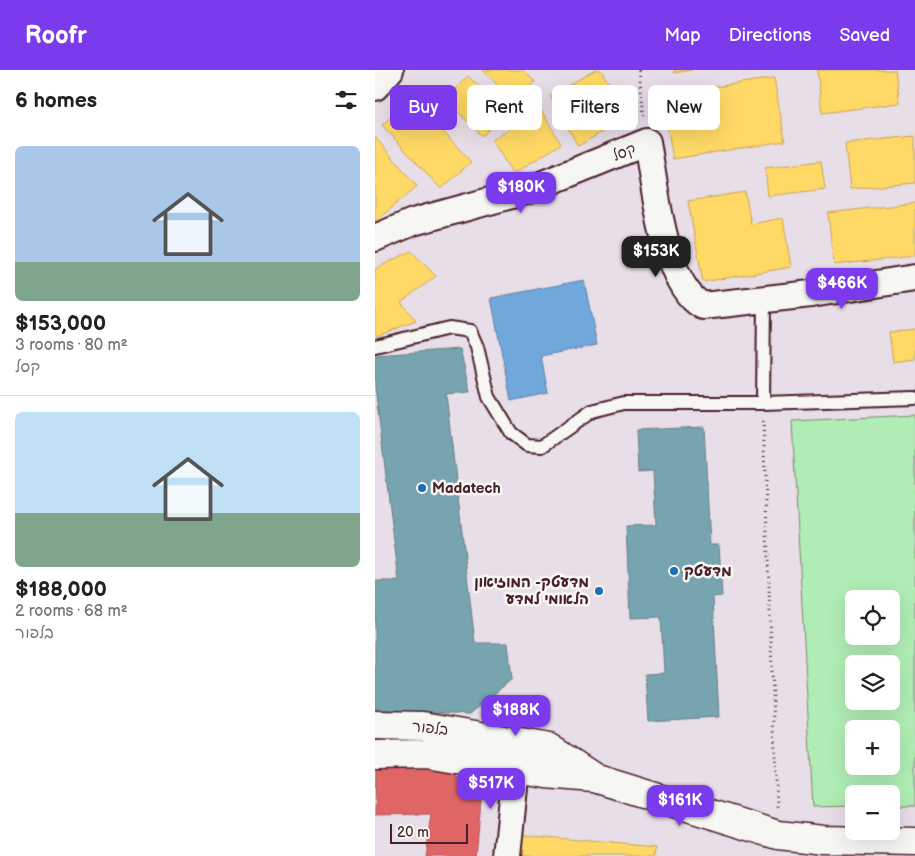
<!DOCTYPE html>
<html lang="en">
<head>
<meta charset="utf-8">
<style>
	:root { --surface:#fff; --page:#f2f2f2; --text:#222; --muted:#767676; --line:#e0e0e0; --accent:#7c3aed }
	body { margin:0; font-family:"Balsamiq Sans","Playpen Sans Hebrew",sans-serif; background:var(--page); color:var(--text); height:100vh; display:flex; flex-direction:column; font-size:19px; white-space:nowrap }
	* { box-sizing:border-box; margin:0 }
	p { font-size:16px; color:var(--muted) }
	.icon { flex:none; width:28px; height:28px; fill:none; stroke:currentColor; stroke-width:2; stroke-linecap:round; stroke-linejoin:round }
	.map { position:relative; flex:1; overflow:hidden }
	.side { display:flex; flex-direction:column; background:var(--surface); width:375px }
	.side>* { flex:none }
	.hud { position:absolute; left:15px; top:15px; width:450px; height:45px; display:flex; gap:10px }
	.fabs { position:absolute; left:470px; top:520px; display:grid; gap:10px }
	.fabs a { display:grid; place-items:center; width:55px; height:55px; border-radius:8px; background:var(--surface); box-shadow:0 5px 20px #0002; font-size:25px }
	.scale { position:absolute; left:15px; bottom:12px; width:78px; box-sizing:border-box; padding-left:5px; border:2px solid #4a1f2b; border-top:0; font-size:14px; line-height:18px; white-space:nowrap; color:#4a1f2b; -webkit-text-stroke:4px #f6f6f2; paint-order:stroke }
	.price { position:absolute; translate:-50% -42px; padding:0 11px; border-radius:10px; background:var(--accent); color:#fff; font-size:16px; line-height:32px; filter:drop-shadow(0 1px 2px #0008) }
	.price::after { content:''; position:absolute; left:50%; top:30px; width:15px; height:11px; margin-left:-8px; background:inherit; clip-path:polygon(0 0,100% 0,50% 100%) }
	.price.on { background:#222; color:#fff }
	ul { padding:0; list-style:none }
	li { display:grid; align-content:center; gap:10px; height:265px; padding:0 15px }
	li+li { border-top:1px solid var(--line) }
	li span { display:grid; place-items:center; height:155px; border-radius:8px; color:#555 }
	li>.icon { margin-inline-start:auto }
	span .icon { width:90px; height:90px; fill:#fffc; stroke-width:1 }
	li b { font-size:21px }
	h2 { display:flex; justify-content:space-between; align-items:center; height:60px; padding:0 15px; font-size:21px }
	.pill { padding:0 18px; border-radius:8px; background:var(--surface); box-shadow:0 5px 20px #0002; font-size:18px; line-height:45px }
	.pill.on { background:var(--accent); color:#fff }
	header { display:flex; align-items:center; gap:30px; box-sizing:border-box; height:70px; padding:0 25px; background:var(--accent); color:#fff }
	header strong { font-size:24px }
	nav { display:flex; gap:28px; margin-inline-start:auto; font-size:18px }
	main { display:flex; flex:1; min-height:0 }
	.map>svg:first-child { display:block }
	.green { fill:#b0edb4; stroke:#7d8670; fill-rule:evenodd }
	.homes { fill:#ffd966; stroke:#c9a154 }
	.shops { fill:#e06666; stroke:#b35154 }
	.schools { fill:#6fa8dc; stroke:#647fa7 }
	.public { fill:#76a5af; stroke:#697d87 }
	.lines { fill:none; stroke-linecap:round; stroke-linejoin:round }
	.service-casing { stroke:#4a1f2b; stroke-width:16 }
	.minor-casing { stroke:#4a1f2b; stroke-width:30 }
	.tertiary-casing { stroke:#4a1f2b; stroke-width:31 }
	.path { stroke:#4a1f2b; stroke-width:3; stroke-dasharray:1 4; stroke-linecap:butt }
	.service { stroke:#f6f6f2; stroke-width:12 }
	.minor { stroke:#f6f6f2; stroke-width:26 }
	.tertiary { stroke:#f6f6f2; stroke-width:28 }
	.poi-dot { fill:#1f6fb2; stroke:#f6f6f2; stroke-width:2 }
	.labels { text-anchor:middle; stroke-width:5; stroke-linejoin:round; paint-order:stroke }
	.street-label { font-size:15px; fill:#4a1f2b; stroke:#f6f6f2 }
	.poi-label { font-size:15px; font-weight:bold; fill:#4a1f2b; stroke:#f6f6f2; text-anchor:start }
</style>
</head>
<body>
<header>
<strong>Roofr</strong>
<nav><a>Map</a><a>Directions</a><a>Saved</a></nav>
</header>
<main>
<section class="side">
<h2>6 homes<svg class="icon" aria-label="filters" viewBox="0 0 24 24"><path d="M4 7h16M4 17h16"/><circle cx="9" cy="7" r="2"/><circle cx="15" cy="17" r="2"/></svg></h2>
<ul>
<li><span style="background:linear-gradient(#a9c7e8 75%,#7fa58c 0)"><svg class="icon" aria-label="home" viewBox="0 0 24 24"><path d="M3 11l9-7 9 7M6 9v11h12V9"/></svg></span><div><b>$153,000</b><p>3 rooms · 80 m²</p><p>קסל</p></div></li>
<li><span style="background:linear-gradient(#bfe0f5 65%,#7fa58c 0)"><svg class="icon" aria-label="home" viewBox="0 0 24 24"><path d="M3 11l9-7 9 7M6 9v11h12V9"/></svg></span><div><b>$188,000</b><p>2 rooms · 68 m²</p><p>בלפור</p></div></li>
</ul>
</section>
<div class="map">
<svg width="540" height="786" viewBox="0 0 540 786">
	<rect width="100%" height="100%" fill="#e8dee8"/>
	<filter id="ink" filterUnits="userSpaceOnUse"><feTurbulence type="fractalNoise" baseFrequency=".02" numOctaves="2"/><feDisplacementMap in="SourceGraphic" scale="10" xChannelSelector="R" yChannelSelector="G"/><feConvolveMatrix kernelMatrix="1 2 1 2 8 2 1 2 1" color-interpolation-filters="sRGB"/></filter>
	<g filter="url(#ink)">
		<!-- green -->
		<path class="green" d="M540,345V736H516V724H479V736L438,737L417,351ZM479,529H516V566H479ZM479,594H516V631H479ZM479,659H516V696H479Z"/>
		<!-- homes -->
		<path class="homes" d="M108,0H148L160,12L139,32Z
			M220,0H226L253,47L203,76L175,26Z
			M299,0H317L299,3Z
			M442,0H520L525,33L447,43Z
			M93,6L131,43L107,66L70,29Z
			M399,8L410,71L298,89L287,25Z
			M37,28L96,92L66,119L7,55Z
			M166,40L186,74L138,104L117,70Z
			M540,66V113L475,119L470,73Z
			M0,67L42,116L0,152Z
			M446,91L450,119L393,126L390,98Z
			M370,122L376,154L408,148L416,197L328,212L313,131Z
			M540,133V186L459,195L453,143Z
			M36,181L61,206L26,232L41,251L2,266L0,263V199Z
			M540,259V289L518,292L514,262Z
			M147,765L282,777L281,786H145Z"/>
		<!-- shops -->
		<path class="shops" d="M1,698H74L106,730L101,786H50L56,744L0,745Z"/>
		<!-- schools -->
		<path class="schools" d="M209,210L222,275L166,286L173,323L136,331L116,228Z"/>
		<!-- public -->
		<path class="public" d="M85,279L95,322L71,324L100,573H133L137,609L95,644L0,639V511H24L0,317V285Z
			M329,357L335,475H344L347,526L338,527L344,647L273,651L270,604L289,603L286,547L255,548L251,456L281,455L278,401L263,402L261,360Z"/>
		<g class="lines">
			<defs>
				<path id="service" d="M0,276L74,258L95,261L102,277L114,327L136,363L152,375L167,376L217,341L249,333H388L540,328
					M388,333L389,230"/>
				<path id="minor" d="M0,17L15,0
					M0,168L38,152L151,121L272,72C280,115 288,215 328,236L436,224L540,208
					M132,786L141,698L144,691L154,683"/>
				<path id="tertiary" d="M0,655L48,656L174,678L218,707
					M0,685L52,684L171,704L219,708L403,765L448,770L540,772"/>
			</defs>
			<!-- service casing -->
			<use href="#service" class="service-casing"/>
			<!-- minor casing -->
			<use href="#minor" class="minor-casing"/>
			<!-- tertiary casing -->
			<use href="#tertiary" class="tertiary-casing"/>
			<!-- path -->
			<path class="path" d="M264,0L269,47
				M388,351L402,737"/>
			<!-- service -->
			<use href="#service" class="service"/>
			<!-- minor -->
			<use href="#minor" class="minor"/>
			<!-- tertiary -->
			<use href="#tertiary" class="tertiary"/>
		</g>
	</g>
	<!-- markers -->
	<g class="poi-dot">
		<circle cx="47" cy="418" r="5"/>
		<circle cx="299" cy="501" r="5"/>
		<circle cx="224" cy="521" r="5"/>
	</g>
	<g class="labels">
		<!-- street labels -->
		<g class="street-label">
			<text transform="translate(249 82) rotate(-22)" y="5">קסל</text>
			<text transform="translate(55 658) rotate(6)" y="5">בלפור</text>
		</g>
		<!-- poi labels -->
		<g class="poi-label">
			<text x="57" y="423">Madatech</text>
			<text x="309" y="506">מדעטק</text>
			<text x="214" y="517" text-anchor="end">מדעטק- המוזיאון<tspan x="214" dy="17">הלאומי למדע</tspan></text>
		</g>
	</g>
</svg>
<div class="fabs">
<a><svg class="icon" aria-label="locate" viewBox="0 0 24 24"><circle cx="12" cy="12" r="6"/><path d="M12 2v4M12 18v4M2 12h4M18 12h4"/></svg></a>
<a><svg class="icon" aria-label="layers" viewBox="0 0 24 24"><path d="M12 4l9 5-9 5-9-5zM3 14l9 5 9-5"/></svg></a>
<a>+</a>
<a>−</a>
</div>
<div class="scale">20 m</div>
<b class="price" style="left:146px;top:144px">$180K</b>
<b class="price on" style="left:281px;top:208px">$153K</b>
<b class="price" style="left:467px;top:240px">$466K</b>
<b class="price" style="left:141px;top:667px">$188K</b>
<b class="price" style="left:116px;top:740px">$517K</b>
<b class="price" style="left:305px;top:757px">$161K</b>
<div class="hud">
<a class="pill on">Buy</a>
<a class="pill">Rent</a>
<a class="pill">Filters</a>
<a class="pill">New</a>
</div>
</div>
</main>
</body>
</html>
